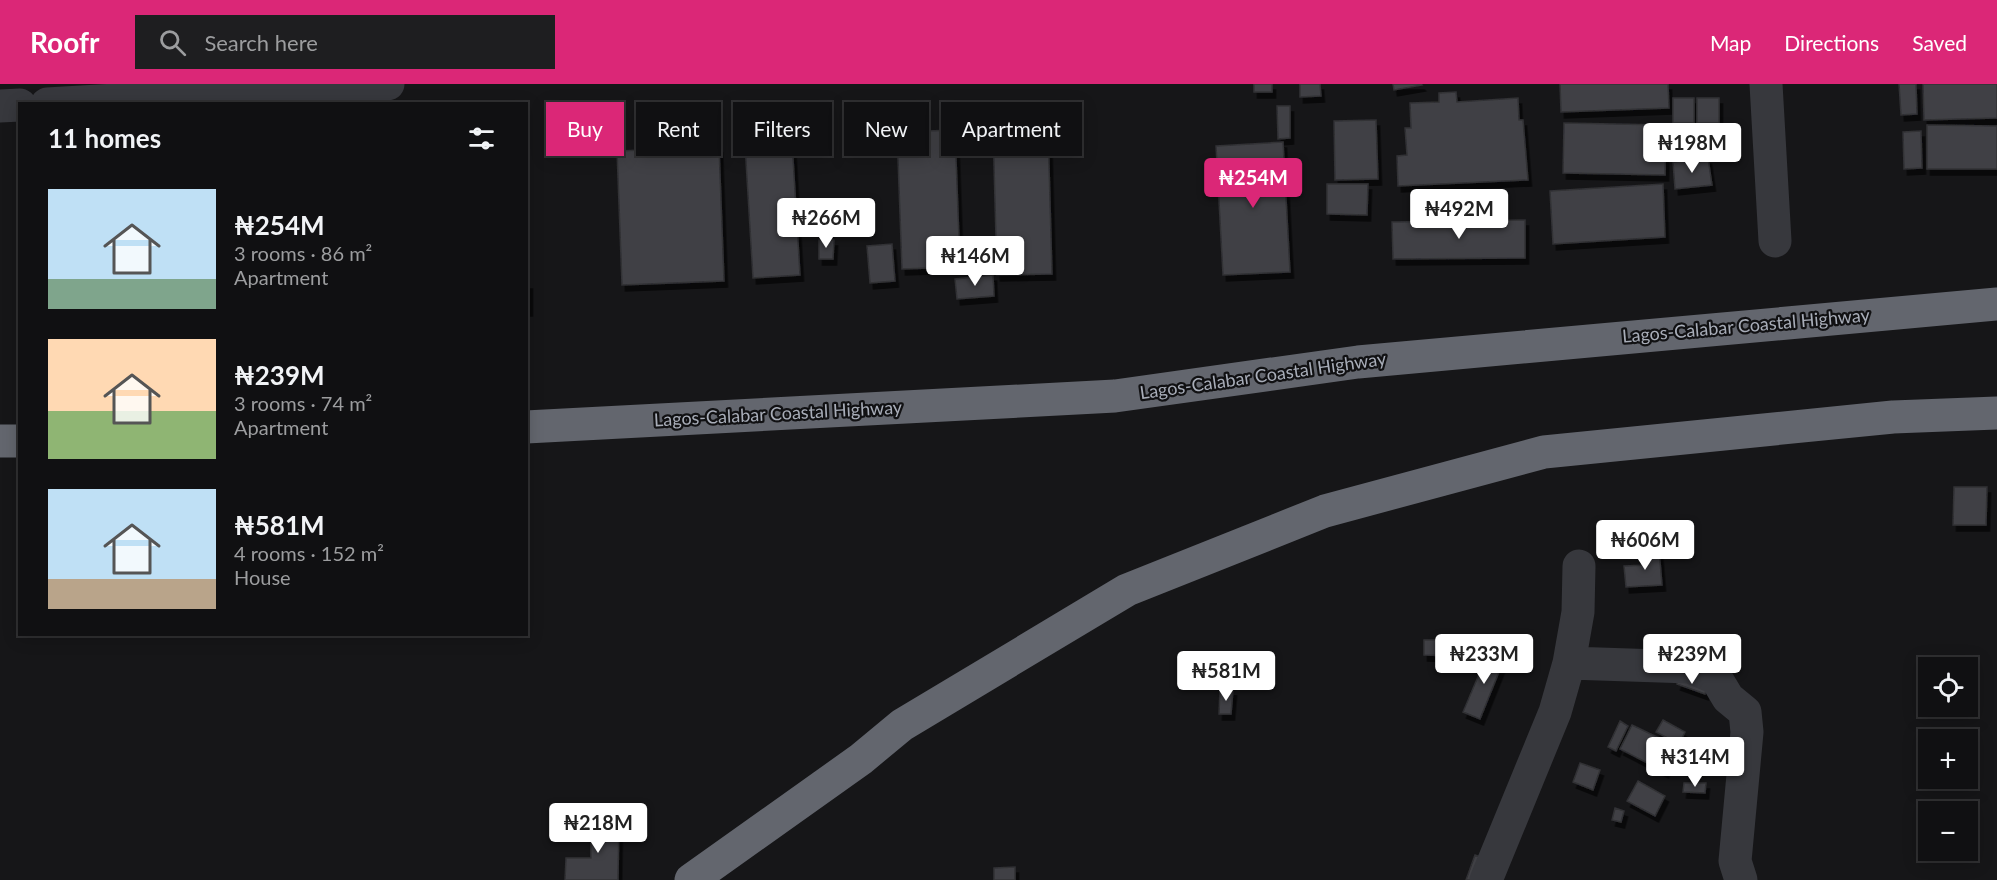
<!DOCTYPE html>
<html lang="en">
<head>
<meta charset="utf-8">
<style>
	:root { --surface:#101012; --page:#1e1e20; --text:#f1f3f6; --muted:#9c9d9f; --line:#303032; --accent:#db2777 }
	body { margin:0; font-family:Lato,sans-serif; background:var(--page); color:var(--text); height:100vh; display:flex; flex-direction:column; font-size:22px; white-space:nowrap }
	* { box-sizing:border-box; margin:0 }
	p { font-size:20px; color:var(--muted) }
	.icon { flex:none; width:33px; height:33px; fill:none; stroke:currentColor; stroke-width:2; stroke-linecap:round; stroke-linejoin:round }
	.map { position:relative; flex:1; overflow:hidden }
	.panel { position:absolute; left:18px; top:18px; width:510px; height:534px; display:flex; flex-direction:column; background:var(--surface); border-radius:0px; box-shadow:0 3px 15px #0003,0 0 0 2px var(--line) }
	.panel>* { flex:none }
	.banner { position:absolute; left:546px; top:18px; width:570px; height:54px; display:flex; gap:12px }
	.buttons { position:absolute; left:1918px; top:573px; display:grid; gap:12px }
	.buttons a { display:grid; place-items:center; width:60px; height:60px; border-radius:0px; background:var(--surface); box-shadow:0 3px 15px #0003,0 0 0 2px var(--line); font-size:30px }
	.price { position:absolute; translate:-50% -51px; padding:0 14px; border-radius:6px; background:#fff; color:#222; font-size:20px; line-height:39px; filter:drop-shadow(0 2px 3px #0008) }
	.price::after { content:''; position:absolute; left:50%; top:36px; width:18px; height:14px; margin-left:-9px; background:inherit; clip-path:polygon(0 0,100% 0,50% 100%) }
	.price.current { background:var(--accent); color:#fff }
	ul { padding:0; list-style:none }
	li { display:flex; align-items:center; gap:18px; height:150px; padding:0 30px }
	li span { display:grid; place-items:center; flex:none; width:168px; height:120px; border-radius:0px; color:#555 }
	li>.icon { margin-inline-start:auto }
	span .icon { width:72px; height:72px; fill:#fffc; stroke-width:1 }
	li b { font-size:26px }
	h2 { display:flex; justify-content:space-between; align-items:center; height:72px; padding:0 30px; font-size:26px }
	.tag { padding:0 21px; border-radius:0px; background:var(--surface); box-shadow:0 3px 15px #0003,0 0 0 2px var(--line); font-size:21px; line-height:54px }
	.tag.current { background:var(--accent); color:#fff }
	header { display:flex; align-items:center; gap:36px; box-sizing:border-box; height:84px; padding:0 30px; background:var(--accent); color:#fff }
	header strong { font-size:28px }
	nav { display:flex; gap:33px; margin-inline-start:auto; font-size:21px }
	.search { width:420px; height:54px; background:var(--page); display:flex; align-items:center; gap:15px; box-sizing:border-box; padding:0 21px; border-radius:0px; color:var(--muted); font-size:22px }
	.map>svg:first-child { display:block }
	.building { fill:#404145; stroke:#303034; stroke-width:1.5; filter:url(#shadow) }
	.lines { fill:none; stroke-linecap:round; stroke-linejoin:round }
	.minor { stroke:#37383d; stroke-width:33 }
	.highway { stroke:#63666e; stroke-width:33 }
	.labels { text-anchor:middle; stroke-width:4.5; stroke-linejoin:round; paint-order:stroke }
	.street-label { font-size:18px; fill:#a8adb8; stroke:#111113 }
</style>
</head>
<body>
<header>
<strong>Roofr</strong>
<div class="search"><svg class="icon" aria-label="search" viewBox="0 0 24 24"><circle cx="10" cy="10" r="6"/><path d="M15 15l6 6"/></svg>Search here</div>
<nav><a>Map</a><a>Directions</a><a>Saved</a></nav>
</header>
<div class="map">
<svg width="1997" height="796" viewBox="0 0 1997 796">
	<defs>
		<filter id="shadow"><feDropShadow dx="3.5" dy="6" stdDeviation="0" flood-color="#0009"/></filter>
	</defs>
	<rect width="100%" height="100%" fill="#161618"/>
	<!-- building -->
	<path class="building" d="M1254,0H1272V8H1254Z
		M1300,0H1320L1321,12L1300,13Z
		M1393,0H1421L1422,1L1394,6Z
		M1560,0H1668L1669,24L1561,28Z
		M1899,0H1916L1917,30L1901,31Z
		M1923,0H1997V34L1924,36Z
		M1456,8L1457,18L1518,14L1519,36H1523L1528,96L1398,102L1397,72L1407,71L1405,44H1411L1410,19L1439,18V9Z
		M1673,14H1694V39H1673Z
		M1697,14H1719V39H1697Z
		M1277,22H1290V54L1278,55Z
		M1376,36L1378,95L1335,96L1334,37Z
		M1564,39L1666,41L1665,91L1563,89Z
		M791,41L800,191L753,194L744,44Z
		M1927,41L1997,42V85H1927Z
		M1048,44L1052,190L997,191L993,45Z
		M955,46L960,183L902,185L897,48Z
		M1921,47L1922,84L1904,85L1903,48Z
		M1283,58L1290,188L1223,191L1216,62Z
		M719,63L724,197L622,201L617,67Z
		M1708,74L1712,101L1675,105L1673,78Z
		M1327,100H1368L1367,131L1327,130Z
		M1663,100L1665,153L1553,160L1550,107Z
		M1525,136V174L1393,175L1392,138Z
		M819,156H834L833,175H819Z
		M892,160L895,197L870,199L867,162Z
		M993,191L994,212L957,215L955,195Z
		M526,199H529V226H526Z
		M1954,403H1987L1986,441H1953Z
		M1659,465L1662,501L1626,503L1624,482L1646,481L1644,466Z
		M1424,556H1455L1454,572L1424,571Z
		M1489,567L1505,573L1480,635L1463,628Z
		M1228,568H1240V594H1228Z
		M1680,592L1707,601L1705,610L1677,600Z
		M1220,605L1233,606L1231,630H1219Z
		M1663,636L1685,648L1679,660L1656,648Z
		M1620,637L1628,642L1616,667L1608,663Z
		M1632,641L1678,663L1665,688L1620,665Z
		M1580,679L1600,686L1593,706L1573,698Z
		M1638,697L1665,712L1655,732L1627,717Z
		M1684,699H1706L1705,709L1683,708Z
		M1615,724L1624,727L1621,738L1612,736Z
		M591,735H619L618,796H565L566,774H591Z
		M1475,771L1486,775L1478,796H1466Z
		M1015,783V796H994V784Z"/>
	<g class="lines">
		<!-- minor -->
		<path class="minor" d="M1766,0L1775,157
			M47,20L388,0
			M0,22L20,21
			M1569,579L1690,583L1716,594L1728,614L1745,628L1747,648L1735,777L1741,796
			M1486,796L1555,628L1569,579L1578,528L1579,482"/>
		<!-- highway -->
		<path class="highway" d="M526,343L1115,312L1358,278L1997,220
			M0,357H20
			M691,796L861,675L902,641L1127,506L1325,427L1544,368L1893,333L1997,329"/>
	</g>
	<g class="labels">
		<!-- street labels -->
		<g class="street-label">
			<text transform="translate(1746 242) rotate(-5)" y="6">Lagos-Calabar Coastal Highway</text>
			<text transform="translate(1263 292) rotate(-8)" y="6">Lagos-Calabar Coastal Highway</text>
			<text transform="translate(778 330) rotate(-3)" y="6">Lagos-Calabar Coastal Highway</text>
		</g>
	</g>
</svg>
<div class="buttons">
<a><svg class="icon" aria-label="locate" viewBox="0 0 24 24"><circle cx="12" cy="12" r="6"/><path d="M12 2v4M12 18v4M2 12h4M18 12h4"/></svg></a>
<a>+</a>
<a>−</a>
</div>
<b class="price" style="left:1692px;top:90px">₦198M</b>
<b class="price current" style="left:1253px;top:125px">₦254M</b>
<b class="price" style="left:1459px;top:156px">₦492M</b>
<b class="price" style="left:826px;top:165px">₦266M</b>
<b class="price" style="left:975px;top:203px">₦146M</b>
<b class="price" style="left:1645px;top:487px">₦606M</b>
<b class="price" style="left:1484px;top:601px">₦233M</b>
<b class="price" style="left:1692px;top:601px">₦239M</b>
<b class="price" style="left:1226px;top:618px">₦581M</b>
<b class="price" style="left:1695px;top:704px">₦314M</b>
<b class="price" style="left:598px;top:770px">₦218M</b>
<div class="banner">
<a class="tag current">Buy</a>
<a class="tag">Rent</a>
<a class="tag">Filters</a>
<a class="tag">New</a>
<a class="tag">Apartment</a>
</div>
<section class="panel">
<h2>11 homes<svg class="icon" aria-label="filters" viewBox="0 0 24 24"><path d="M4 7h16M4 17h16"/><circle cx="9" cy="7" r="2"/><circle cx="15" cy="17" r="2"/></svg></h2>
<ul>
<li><span style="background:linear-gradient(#bfe0f5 75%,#7fa58c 0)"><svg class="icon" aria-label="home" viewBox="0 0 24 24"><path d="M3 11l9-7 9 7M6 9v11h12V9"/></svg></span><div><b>₦254M</b><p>3 rooms · 86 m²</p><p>Apartment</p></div></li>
<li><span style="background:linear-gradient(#ffd9b3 60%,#8fb573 0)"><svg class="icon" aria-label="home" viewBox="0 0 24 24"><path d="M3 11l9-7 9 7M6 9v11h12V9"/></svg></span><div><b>₦239M</b><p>3 rooms · 74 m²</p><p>Apartment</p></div></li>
<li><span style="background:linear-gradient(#bfe0f5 75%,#b9a48a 0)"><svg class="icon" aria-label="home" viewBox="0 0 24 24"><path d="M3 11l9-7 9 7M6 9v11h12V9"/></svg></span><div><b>₦581M</b><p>4 rooms · 152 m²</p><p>House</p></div></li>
</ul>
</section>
</div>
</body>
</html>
